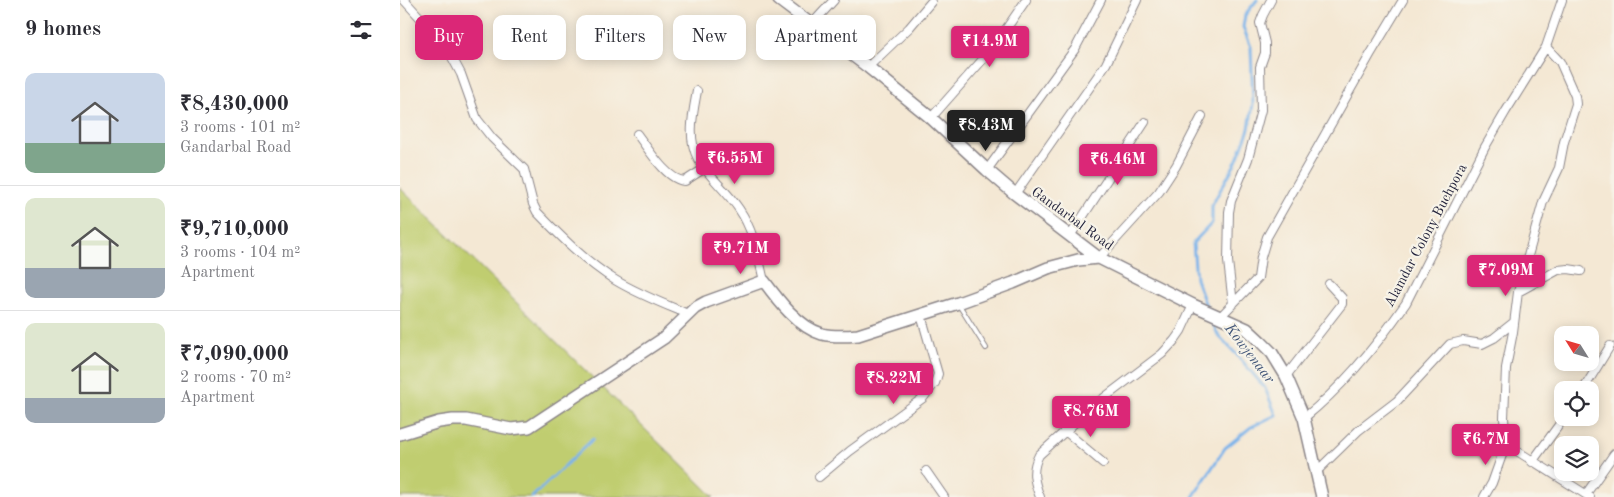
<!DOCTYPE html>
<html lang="en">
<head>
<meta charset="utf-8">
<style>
	:root { --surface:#fff; --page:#f7f7f7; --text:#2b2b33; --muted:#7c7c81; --line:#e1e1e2; --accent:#db2777 }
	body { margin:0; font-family:"Old Standard TT",serif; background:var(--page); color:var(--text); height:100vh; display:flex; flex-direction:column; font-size:19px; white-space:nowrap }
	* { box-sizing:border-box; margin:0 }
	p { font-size:16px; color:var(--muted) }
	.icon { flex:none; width:28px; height:28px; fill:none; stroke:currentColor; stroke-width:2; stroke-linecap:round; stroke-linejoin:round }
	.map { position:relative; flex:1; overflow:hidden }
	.drawer { display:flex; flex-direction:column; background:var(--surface); width:400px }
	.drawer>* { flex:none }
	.guide { position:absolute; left:15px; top:15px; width:475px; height:45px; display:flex; gap:10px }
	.needle { width:32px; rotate:307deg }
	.buttons { position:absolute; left:1154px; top:326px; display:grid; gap:10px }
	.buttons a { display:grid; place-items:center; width:45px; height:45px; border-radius:10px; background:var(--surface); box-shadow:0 2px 12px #0003; font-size:25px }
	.price { position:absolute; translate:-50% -42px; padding:0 11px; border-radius:5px; background:var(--accent); color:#fff; font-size:16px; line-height:32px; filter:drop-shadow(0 1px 2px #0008) }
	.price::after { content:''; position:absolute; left:50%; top:30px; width:15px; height:11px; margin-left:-8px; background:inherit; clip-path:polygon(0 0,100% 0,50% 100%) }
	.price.active { background:#222; color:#fff }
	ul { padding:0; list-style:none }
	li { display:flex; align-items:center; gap:15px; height:125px; padding:0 25px }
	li+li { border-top:1px solid var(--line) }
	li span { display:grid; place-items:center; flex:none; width:140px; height:100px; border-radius:10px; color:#555 }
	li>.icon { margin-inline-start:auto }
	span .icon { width:60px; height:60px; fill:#fffc; stroke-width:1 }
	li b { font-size:21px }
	h2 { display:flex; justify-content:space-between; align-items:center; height:60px; padding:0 25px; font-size:21px }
	.tag { padding:0 18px; border-radius:10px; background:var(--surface); box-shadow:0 2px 12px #0003; font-size:18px; line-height:45px }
	.tag.active { background:var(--accent); color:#fff }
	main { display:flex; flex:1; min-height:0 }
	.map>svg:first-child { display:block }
	.green { fill:#c0cd6f; stroke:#717855 }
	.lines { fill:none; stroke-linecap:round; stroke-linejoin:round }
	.stream { stroke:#7ab3ea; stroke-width:3 }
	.lane-casing { stroke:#8b8588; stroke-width:6 }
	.street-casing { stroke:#8b8588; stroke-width:10 }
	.secondary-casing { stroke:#8b8588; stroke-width:14 }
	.lane { stroke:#fff; stroke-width:4 }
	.street { stroke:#fff; stroke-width:8 }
	.secondary { stroke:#fff; stroke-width:11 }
	.labels { text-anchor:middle; stroke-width:4.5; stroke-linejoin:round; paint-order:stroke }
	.street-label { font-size:14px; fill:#22223b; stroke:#f7f3e8 }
	.water-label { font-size:15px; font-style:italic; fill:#415578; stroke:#f7f3e8 }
</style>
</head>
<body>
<main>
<section class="drawer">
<h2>9 homes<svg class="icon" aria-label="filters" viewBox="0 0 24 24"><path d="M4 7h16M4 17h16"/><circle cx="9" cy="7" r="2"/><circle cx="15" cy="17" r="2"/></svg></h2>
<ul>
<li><span style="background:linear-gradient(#c9d6e8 70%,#7fa58c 0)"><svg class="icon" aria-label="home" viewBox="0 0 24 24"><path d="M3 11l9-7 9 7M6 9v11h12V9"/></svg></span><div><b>₹8,430,000</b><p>3 rooms · 101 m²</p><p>Gandarbal Road</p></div></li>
<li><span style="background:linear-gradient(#dfe7d0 70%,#9aa5b1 0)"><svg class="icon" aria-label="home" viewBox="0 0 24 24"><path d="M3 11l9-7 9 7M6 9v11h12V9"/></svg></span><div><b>₹9,710,000</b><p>3 rooms · 104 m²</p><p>Apartment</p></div></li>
<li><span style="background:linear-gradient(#dfe7d0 75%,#9aa5b1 0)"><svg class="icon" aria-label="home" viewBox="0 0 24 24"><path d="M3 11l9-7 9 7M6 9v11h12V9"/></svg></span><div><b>₹7,090,000</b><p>2 rooms · 70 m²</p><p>Apartment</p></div></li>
</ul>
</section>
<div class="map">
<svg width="1214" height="497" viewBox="0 0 1214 497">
	<rect width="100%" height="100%" fill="#f7f3e8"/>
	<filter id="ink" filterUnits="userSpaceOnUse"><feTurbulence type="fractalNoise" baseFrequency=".02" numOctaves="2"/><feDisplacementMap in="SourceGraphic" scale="10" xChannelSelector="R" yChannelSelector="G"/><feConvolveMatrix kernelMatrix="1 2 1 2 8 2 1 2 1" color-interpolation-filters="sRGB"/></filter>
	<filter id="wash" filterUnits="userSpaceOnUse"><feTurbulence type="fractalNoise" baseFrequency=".0096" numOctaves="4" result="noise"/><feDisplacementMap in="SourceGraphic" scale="20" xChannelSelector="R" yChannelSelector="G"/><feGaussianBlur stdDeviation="1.12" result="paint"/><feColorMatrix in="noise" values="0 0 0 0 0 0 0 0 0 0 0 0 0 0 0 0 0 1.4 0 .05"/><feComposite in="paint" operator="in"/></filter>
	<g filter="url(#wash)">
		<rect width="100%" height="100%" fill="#f4e8d4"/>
		<!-- green -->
		<path class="green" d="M0,188L314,497H0Z"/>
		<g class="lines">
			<!-- stream -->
			<path class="stream" d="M806,306L796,279L793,243L812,223V205L836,162L849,129L853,104L851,47L843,27L845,15L857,0
				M132,497L193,439
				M793,497L825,448L851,427L876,415L865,388L837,355L818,335L810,317"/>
		</g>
	</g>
	<g filter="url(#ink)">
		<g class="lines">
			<defs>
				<path id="lane" d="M559,305L586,348"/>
				<path id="street" d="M4,0L46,46L61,74L77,119L92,138L124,169L133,204L137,212C161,237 186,262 215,280C238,294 264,304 288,314
					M411,25L434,0
					M1146,47L1160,62L1175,96L1176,104L1164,142L1159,168L1143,202L1118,292L1113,332L1106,368L1104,418L1106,444L1190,497
					M468,67L509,28L531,2
					M297,91C293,113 287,138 298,159C309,177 327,191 339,209C354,231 358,256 364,281
					M531,118L593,48L626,0
					M237,134C247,147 267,181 285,181L305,168
					M587,170L675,49L701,0
					M615,194L706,64L737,0
					M670,236L745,122
					M699,258L759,192L776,166L802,116
					M1118,292L1158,270L1168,269L1181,271
					M833,304L828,261L829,212L831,201L848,159L861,110L860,67L865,53V43L860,23L863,15L871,0
					M820,317L858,278L861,257L867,237L970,55L1003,0
					M886,376L942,304V298L929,284
					M1183,390L1210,346
					M904,418C944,386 977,345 1006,303L1085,147L1106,111L1146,47L1162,0
					M664,430L703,463
					M1132,462L1164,418
					M526,471L544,497
					M915,473L959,430L997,401L1050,344L1063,341L1082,344L1094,338L1113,323
					M419,477L450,451L523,398L535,383L538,374L521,315
					M1186,494L1214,454
					M640,497C634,482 631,470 639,455L692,407L762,354L774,341L781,331L793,305
					M1084,497L1092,483L1106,444"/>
				<path id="secondary" d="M379,0L468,67L531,118L587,170L615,194L699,258L793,305L847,329L861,342L872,353L886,376L904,418L922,497
					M0,434L39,422L53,420H66L111,429L129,427L264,338L295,308L306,302L364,281C378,300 398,327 422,334C434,337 447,336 458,335L558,303L613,283L648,268L678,260L699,258"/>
			</defs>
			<!-- lane casing -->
			<use href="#lane" class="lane-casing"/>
			<!-- street casing -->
			<use href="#street" class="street-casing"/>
			<!-- secondary casing -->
			<use href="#secondary" class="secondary-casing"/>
			<!-- lane -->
			<use href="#lane" class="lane"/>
			<!-- street -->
			<use href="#street" class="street"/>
			<!-- secondary -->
			<use href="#secondary" class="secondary"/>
		</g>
	</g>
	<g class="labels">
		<!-- street labels -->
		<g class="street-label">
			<text transform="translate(673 218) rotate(36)" y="5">Gandarbal Road</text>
			<text transform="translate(1025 235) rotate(-62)" y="5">Alamdar Colony Buchpora</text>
		</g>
		<!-- water labels -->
		<g class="water-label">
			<text transform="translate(850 353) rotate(52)" y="5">Kowjenaar</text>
		</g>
	</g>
</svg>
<div class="buttons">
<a><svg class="needle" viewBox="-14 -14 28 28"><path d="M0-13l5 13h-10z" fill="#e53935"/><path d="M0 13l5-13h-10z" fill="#7c7c81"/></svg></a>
<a><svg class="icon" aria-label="locate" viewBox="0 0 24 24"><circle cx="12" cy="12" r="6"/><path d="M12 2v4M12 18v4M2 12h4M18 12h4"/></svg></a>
<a><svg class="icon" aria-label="layers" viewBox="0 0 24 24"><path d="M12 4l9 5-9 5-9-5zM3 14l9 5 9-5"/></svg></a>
</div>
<b class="price" style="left:590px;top:68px">₹14.9M</b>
<b class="price active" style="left:586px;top:152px">₹8.43M</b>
<b class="price" style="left:335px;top:185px">₹6.55M</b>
<b class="price" style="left:718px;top:186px">₹6.46M</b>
<b class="price" style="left:341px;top:275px">₹9.71M</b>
<b class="price" style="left:1106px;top:297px">₹7.09M</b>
<b class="price" style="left:494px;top:405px">₹8.22M</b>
<b class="price" style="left:691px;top:438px">₹8.76M</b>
<b class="price" style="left:1086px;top:466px">₹6.7M</b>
<div class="guide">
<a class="tag active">Buy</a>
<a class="tag">Rent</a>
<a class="tag">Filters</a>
<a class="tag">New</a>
<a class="tag">Apartment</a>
</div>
</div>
</main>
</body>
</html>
